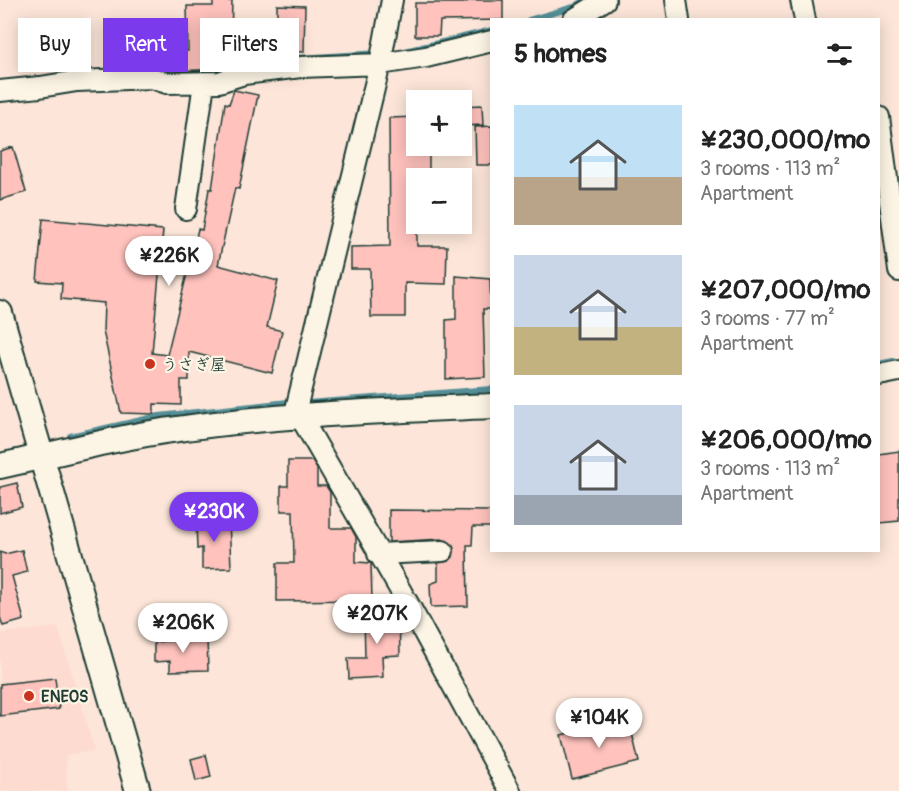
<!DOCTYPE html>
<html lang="en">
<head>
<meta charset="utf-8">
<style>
	:root { --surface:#fff; --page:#f6f6f6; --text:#222; --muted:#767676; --accent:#7c3aed }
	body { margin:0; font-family:Pangolin,"Klee One",sans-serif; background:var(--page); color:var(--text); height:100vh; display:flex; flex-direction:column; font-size:22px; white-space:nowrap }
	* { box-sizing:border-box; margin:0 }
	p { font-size:20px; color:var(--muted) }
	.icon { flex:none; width:33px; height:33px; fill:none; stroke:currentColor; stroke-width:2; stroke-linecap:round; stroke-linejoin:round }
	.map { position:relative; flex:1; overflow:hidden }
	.sheet { position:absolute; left:490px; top:18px; width:390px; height:534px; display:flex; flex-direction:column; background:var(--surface); border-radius:0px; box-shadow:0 3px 15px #0003 }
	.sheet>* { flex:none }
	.banner { position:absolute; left:18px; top:18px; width:382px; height:54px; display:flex; gap:12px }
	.buttons { position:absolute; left:406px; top:90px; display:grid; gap:12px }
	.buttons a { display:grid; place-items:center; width:66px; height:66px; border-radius:0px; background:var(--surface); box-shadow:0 3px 15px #0003; font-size:30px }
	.price { position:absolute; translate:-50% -51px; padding:0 14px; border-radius:21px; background:#fff; color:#222; font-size:20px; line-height:39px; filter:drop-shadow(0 2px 3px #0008) }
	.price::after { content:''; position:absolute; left:50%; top:36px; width:18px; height:14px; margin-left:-9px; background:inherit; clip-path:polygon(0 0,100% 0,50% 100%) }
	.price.current { background:var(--accent); color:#fff }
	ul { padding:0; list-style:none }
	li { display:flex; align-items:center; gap:18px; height:150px; padding:0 24px }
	li span { display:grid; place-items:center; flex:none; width:168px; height:120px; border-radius:0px; color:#555 }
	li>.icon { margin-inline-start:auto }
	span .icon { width:72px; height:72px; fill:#fffc; stroke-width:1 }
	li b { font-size:26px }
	h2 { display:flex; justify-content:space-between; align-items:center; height:72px; padding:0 24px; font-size:26px }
	.tag { padding:0 21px; border-radius:0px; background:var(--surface); box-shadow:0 3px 15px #0003; font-size:21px; line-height:54px }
	.tag.current { background:var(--accent); color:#fff }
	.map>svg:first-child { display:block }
	.built { fill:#fedbd1 }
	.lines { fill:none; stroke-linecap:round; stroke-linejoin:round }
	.stream { stroke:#568f98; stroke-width:6 }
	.building { fill:#ffc2bd; stroke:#1f3d34; stroke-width:1.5 }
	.minor-casing { stroke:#1f3d34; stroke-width:24 }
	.tertiary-casing { stroke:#1f3d34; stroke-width:28 }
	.minor { stroke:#fcf5e5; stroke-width:20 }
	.tertiary { stroke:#fcf5e5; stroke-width:24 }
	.poi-dot { fill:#c8321e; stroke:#fcf5e5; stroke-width:2 }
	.labels { text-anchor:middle; stroke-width:4.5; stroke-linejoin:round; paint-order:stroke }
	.poi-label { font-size:16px; font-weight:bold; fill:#1f3d34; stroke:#fcf5e5; text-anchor:start }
</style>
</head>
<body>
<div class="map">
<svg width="899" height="791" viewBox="0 0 899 791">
	<rect width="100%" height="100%" fill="#fde6d9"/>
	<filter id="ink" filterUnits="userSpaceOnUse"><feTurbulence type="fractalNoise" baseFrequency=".0167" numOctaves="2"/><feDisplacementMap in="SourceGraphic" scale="12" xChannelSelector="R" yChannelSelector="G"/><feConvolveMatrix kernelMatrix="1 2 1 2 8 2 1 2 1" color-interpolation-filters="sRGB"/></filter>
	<g filter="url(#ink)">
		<!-- built -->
		<path class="built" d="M58,627L95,751L66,755L67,791H0V633Z"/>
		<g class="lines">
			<!-- stream -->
			<path class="stream" d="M529,20L574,7L585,0
				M405,51L492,30
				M150,69C164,68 167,75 177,74
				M234,70L248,61L380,53
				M879,364L893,361
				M307,403L492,389
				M70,436L159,416L288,402"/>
		</g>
		<!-- building -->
		<path class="building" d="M471,0H503V20L440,21L439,36H415V3H464Z
			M213,1H232L231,42H220L221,69L175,71V51H188L187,6H213Z
			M277,5L305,6L304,52L276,51L274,18H277Z
			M234,90L258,95L239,189L235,188L218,265L278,281L267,327L282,331L272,373L189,352V380H181V405L154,404V414L121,413L103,331L104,303L61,299L62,283L37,281L43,219L163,230L152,353L167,355L198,229L202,230L209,189H212L225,103L229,104Z
			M482,105L483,125L462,126V106Z
			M417,117V146H429V178H417V246H447L446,284L405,283V317H371L370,269H351V247L390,246L389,118Z
			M492,126V165H476L475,127Z
			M13,147L26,192L0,200V151Z
			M456,276L490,279L491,309H483L485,377L446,379V320L456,319Z
			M899,451V521L879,523V454Z
			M288,461H312L317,469V486H326L330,492V528H351L356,537V562L371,563L372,600L277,601V563H294L293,511H281V486H288Z
			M17,483L22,507L0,513V487Z
			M389,510L492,511V527H473L472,545H467L468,606L431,607L430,584L438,581V563L449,561L453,557V545L442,539L389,542Z
			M229,518L231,568L202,569V548L197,549L196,520Z
			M22,550L27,572L12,576L24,620L3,626L0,617V552L5,554Z
			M399,613L400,655L382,656L383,677L349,679L348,658H365L364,614Z
			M207,638L208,670L170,671V661L154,662V642Z
			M55,678L59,709L0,716V684Z
			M614,722L616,729L630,725L639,762L572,779L561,735Z
			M206,755L211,777L196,781L191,759Z"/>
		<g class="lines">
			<defs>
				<path id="minor" d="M392,0L380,64L296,409L410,607L510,791
					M676,0L679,20
					M801,0L805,20
					M573,20L605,0
					M0,91L40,87L77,81L152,78L167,83L219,82L244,74L301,67L380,64L426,57L492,41
					M879,117L899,271
					M186,209L204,83
					M879,375L899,371
					M378,554L443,551"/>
				<path id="tertiary" d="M0,313L138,791
					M0,466C59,453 118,437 178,429C282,414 387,411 492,406"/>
			</defs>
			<!-- minor casing -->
			<use href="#minor" class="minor-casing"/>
			<!-- tertiary casing -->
			<use href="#tertiary" class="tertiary-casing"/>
			<!-- minor -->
			<use href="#minor" class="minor"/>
			<!-- tertiary -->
			<use href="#tertiary" class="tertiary"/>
		</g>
	</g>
	<!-- markers -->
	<g class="poi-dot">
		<circle cx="150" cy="364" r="6"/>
		<circle cx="29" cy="696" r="6"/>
	</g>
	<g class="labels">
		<!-- poi labels -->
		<g class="poi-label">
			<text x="162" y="370">うさぎ屋</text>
			<text x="41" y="702">ENEOS</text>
		</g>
	</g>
</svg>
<div class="buttons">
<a>+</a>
<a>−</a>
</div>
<b class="price" style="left:169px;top:287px">¥226K</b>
<b class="price current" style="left:214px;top:543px">¥230K</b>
<b class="price" style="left:377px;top:645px">¥207K</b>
<b class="price" style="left:183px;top:654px">¥206K</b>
<b class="price" style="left:599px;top:749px">¥104K</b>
<div class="banner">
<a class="tag">Buy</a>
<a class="tag current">Rent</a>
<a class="tag">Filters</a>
</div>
<section class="sheet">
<h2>5 homes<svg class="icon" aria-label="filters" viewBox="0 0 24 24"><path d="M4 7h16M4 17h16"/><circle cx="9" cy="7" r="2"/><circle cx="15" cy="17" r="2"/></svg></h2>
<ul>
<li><span style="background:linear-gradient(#bfe0f5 60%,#b9a48a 0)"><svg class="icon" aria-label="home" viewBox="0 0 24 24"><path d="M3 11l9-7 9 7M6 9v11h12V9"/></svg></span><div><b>¥230,000/mo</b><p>3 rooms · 113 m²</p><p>Apartment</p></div></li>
<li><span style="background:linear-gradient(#c9d6e8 60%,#c2b280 0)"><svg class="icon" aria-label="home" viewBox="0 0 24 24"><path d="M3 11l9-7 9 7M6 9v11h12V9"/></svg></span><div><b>¥207,000/mo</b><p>3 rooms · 77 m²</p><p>Apartment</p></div></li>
<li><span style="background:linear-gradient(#c9d6e8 75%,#9aa5b1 0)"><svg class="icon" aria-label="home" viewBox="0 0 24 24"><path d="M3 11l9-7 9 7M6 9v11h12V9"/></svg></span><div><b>¥206,000/mo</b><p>3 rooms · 113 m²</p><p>Apartment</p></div></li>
</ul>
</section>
</div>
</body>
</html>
